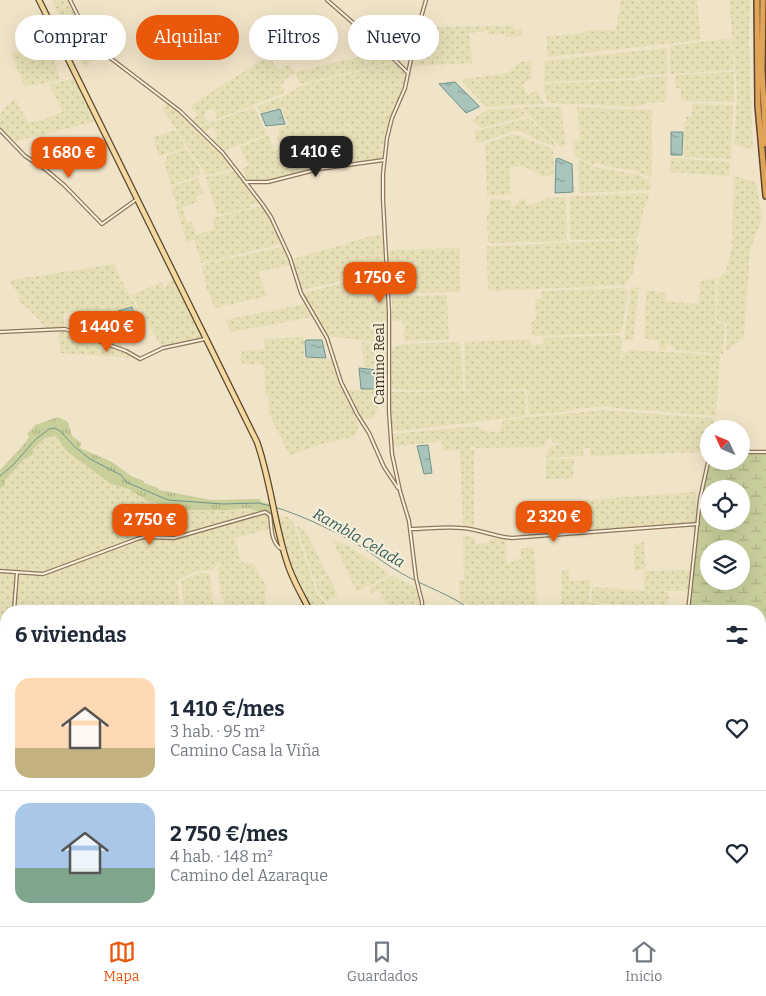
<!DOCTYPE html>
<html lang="es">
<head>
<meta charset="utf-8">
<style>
	:root { --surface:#fff; --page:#f2f2f3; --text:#1f2937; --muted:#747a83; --line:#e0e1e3; --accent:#ea580c }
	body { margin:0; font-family:Bitter,serif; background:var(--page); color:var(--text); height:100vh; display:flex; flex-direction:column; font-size:19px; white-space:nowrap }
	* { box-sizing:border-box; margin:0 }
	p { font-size:16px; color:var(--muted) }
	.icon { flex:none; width:28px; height:28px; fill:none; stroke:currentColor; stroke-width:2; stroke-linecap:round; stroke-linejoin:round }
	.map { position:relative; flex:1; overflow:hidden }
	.details { position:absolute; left:0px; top:605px; width:766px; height:321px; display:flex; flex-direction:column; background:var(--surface); border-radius:20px 20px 0 0; box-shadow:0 5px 20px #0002 }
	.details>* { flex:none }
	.guide { position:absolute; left:15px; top:15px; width:500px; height:45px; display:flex; gap:10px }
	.needle { width:32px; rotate:314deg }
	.buttons { position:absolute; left:700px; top:420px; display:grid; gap:10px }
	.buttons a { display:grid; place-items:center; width:50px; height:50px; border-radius:50%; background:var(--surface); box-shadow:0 5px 20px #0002; font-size:25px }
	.price { position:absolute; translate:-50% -42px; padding:0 11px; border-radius:10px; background:var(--accent); color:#fff; font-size:16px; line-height:32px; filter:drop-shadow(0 1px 2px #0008) }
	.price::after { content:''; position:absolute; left:50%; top:30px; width:15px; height:11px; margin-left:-8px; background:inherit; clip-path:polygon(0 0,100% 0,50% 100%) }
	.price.current { background:#222; color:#fff }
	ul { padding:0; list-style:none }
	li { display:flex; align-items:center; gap:15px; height:125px; padding:0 15px }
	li+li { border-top:1px solid var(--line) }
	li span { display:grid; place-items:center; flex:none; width:140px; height:100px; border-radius:15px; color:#555 }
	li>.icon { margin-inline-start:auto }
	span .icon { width:60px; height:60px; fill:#fffc; stroke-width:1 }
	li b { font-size:21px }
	h2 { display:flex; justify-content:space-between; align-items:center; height:60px; padding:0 15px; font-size:21px }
	.chip { padding:0 18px; border-radius:22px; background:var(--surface); box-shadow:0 5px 20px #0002; font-size:18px; line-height:45px }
	.chip.current { background:var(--accent); color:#fff }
	.tab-bar { display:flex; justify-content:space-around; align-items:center; height:70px; border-top:1px solid var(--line); background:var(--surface); font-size:14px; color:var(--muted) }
	.tab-bar a { display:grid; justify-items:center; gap:2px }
	.tab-bar .current { color:var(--accent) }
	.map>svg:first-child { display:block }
	.farmland { fill:url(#farmland-dots) }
	.grass { fill:url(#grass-tufts) }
	.wetland { fill:url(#wetland-marsh); fill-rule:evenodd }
	.park { fill:url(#park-dots) }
	.water { fill:url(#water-ripples); stroke:#6f938a }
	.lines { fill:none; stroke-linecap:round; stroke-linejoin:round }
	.stream { stroke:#6f938a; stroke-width:1 }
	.street-casing { stroke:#8d765c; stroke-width:4.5 }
	.primary-casing { stroke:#5b4430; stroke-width:7 }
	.highway-casing { stroke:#5b4430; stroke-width:8 }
	.street { stroke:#faf1dc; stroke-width:2 }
	.primary { stroke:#f3d9a0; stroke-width:4.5 }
	.highway { stroke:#e0a458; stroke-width:5 }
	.labels { text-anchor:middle; stroke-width:4.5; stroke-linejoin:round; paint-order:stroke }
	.street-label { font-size:14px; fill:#3d2e20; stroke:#f7eed8 }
	.water-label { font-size:15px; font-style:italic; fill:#2f5d5a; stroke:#f7eed8 }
</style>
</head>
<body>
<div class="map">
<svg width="766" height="926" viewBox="0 0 766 926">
	<defs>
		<pattern id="farmland-dots" width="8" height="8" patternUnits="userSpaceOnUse" patternTransform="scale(1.25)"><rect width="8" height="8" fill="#e6deb5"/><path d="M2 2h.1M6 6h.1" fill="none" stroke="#c6bf9b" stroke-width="1.8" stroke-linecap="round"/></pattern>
		<pattern id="grass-tufts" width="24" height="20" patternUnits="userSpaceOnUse" patternTransform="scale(1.25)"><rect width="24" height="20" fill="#c9cf9b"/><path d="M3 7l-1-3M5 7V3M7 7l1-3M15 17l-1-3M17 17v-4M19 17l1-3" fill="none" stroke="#aeb285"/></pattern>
		<pattern id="wetland-marsh" width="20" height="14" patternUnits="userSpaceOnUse" patternTransform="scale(1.25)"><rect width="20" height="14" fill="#c9cf9b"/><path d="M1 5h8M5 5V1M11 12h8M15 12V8" fill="none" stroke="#aeb285"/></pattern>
		<pattern id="park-dots" width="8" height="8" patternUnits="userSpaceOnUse" patternTransform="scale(1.25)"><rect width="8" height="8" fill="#c9cf9b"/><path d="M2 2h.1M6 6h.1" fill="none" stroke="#aeb285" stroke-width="1.8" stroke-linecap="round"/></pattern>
		<pattern id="water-ripples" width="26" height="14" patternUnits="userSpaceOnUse" patternTransform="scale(1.25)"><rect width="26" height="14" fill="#a9c4bc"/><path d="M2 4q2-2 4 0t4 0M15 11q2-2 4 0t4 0" fill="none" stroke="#8ba098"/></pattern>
	</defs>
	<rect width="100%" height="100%" fill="#f0e4c8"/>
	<!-- farmland -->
	<path class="farmland" d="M52,0H69L80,23L103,51L85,67Z
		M621,0H697L701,40L548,57L546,39L548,36L583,33L587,30H616Z
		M729,0H750L749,42L753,150L734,144L737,93Z
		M46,19L58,45L51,49L60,80L25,87L11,54L27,48L21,34L28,31L30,28L28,24Z
		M514,26L515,30L522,29V36L506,37L505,34H488V31L468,33L470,37L472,63L411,66L419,37L422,35L418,34L421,27Z
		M731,38L734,70L670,74V46Z
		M665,48L667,50V74L637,76V78L544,82V61Z
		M384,51L394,60L393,62L301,84L295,73L287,78L281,85L285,90L282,94L217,119L215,111L209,109L206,111L204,115L209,122L198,126L192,119L198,115L190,106L268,56L278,69L286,65H289L295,72Z
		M532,61L531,78L522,85L528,95L537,90L544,104L486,107L462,81L464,79L508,73L520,62Z
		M397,62L405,72L406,76L404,87L389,121L383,144L381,145V147H382V159L373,160L372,158H369V160L356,162L351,125L342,122L351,128L355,159L353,163L314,169L288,178L268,181H249L242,169L249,165L240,147L268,135L282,166L276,151L281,147L277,139L279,134L278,128L287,125L288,123L282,110L284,107L260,113L257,106L284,96L302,85Z
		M734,72V101L733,102L681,101V88H676L675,75Z
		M667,76L666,102L648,103L635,107L550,103L545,96L543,87L544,84L637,80L643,78Z
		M75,79L97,121L13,142L0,129V114L15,98L28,123L39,121L63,112L49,84Z
		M169,102L220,153L228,162L231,170L206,175L162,108Z
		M692,104L733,105L731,158L729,159L684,157V122H686V117H692Z
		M254,107L267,134L224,151L212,140L218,137L214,127L208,129V131L204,132L199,127Z
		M523,107H559L561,108L566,144L564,147L559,146L522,108Z
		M577,107L652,110V176L650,177L632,170L610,167L596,163L595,165L575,156L573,141L580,140Z
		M519,108L527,116L481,128L473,122L475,117L490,109Z
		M529,118L555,143L556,147L535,139L523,132L513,131L486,141L476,143L474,133L476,131Z
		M175,130L185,146V148L159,156L153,137Z
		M514,134L553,149L554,172L551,176H542L523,166L511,167L510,170L511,195L487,196L485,144Z
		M185,149L188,151L199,167L201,175L171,185L164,163L168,155Z
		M671,158L730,162L729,176L670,172Z
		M578,159L595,167L639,175L649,180L651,187L649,190L581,193L579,192Z
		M236,171L259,203L251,204L250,208L217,215L206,177Z
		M734,176L756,182L762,218L750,250L744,338L726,351L727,323L717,321L718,279L726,272L732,247Z
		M198,178L203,194L196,196L198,202L182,207L187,223L192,222L196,235L215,229L212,218L262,206L270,217L281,244L201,263L194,239L188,243L184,233L171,187Z
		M647,193L649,196L642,215L639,232L636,239L572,240L570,238V196Z
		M566,197L567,241L491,243L488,241L487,217L489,213L490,202L491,199L511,200L512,207L518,204L519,199H525L526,205L540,202L544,198Z
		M379,234L382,237L384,268L382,272L302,290L298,280L293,259Z
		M636,240L639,245L633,272L626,285L491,291L488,288L487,248L488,246Z
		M282,247L290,265L258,272L267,296L215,308L207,289L202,268L206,263Z
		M460,248V292L391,293L387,254L389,252L394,250Z
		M114,264L126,289L143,318L137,320L132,306L118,311L125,334L119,336L122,348L81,332L83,317L81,311L64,313V328H46L35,315L19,301L18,294L10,283L11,280Z
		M383,275L385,278L387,309L388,343L327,336L316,318L317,316L308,304L305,293L353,280Z
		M173,276L203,337L165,346L160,344L131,295L162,282L164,290Z
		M714,278L716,279V323L725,324V326L723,354L674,350V346L667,345L666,350L659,349V340L644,339L646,290L666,293L665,301L698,304L701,281Z
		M631,287L639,288L633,340H624Z
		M625,288L628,292L622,330L620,333L534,336L532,333V322L536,319L535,300L542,297V291Z
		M445,295L447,297L449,338L447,340L404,341L403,336L405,328L402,321H393L392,319V297Z
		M304,304L313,317L231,332L225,320Z
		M58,330L69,331L125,352L131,355L132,358L60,353Z
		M619,335L622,338L621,363L623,353L631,350L720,355L716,416L616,408L606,406L574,409L571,411L529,415L527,389L480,391L465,389L464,342L530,339L531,345L544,344L543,338Z
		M304,337V358L331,359L334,369L358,421V429L356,436L315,446L290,456L271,418L272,416L269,415V396L265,395L264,365L243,364L240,359L242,351L264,349V339Z
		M362,342L388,344V369L364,367Z
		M459,342L461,346L463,390H402L391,388L392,350L395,346L404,344Z
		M347,390H385L373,419L361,418Z
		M451,391H523L526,395V416L390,432V392Z
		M602,410L712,418L714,421L712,429H709V450L706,452L590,456V448L583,449V456L546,458V453L550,447L563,443H553L550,436L543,447L474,448L472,446L468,449L474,450V528L463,526L460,450L443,451L442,441L394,447L392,444V436L393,434L476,426L484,431L500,432L503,420Z
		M53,436H57L61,444L69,453L111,484L129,489L157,505L197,510L248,508L260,512L178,536L166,538L148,536L138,537L47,573H39L0,570V488L5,486V480L23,460L30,456L33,449L43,440Z
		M546,459H574L573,478L546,479Z
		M696,492L697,523L586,532L585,500Z
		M264,513L270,516V529L235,538L241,562L254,564L266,586L265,605L261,610L259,608L254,607L236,611H225L223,597L220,593L218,574V569L221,562L212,570L193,572L177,581L180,611H15L18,577L20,573L48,574L136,540L146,538L173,539Z
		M278,515L288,517L294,524L317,594L332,611H313L288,558Z
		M299,526L306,532L327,574L314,580L297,527Z
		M463,536L475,537V544L489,543V540L492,538L505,539L506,541L507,564L511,563L516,559H521V548H534L537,605L553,611H481L460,601L459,580H464Z
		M332,539L350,547L389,573L388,576L357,592Z
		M644,542L646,569L634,570V544Z
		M562,570H569V581L591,580L588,602L645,611H587L588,603L585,611H561Z
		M689,570L691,572L689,591H662L669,593L667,611L591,601L592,587L644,590V571Z
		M0,571L15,572L16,574L13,611H6V682L5,693L2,696H0Z
		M199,573H210L214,611H185L181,581Z
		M328,575L338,596L326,601L319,593L315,581Z
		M392,576L412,585L417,589L420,611H384L389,609L379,590L371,593L369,588Z
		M0,699L4,702L2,725L6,731V810L0,827Z
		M760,714H766V788H760Z
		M0,854L6,855V920H31V926H0Z
		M35,920H148L147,926H84L77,924L38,926Z
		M164,920H193L208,922L209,925V926H163Z"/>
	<!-- grass -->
	<path class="grass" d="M58,417L68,422L72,436L81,443L80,448L112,462L131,476L144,481V483L158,488L159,490L211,500L260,499L261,502L271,504L273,513L266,511L260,512L248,508L227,510H168L164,506L146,500L129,489L111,484L69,453L61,444L57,436L45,438L43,440L33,449L32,455L23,460L5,480V486L0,488V470L26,442L29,436L27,434C30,430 33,429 35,425Z"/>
	<!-- wetland -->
	<path class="wetland" d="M766,453V714H760V611H689C696,562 696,509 710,461H741V454ZM709,489H741V521H709ZM709,549H741V581H709Z"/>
	<!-- park -->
	<path class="park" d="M760,789H766V926H703L715,920H760Z"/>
	<!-- water -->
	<path class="water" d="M455,82L479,106V107L466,113L439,84Z
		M280,109L285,124L266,126L261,114Z
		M671,132H683L682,155H671Z
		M558,158L572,164L573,192L555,193L556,159Z
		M132,307L138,328L125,333L118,311Z
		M307,340H322L326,358L306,357L305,341Z
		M359,368L386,371L384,389H361Z
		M428,445L432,473L424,474L417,446Z"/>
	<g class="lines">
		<!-- stream -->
		<path class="stream" d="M0,476L14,464L36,439L49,429L55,428L60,431L75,447L90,459L121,475L126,482L168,500L223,504L258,503L271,506
			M275,507C306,517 337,532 365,549C377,557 388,566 401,573C423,586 453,595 472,611"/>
		<defs>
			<path id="street" d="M70,0L81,22L109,57L180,111L223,153L263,205L271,217L290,258L301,293L327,338L341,382L357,414L369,433L384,467L398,488
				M327,0L391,56L408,73
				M0,130L25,156L45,169L64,185L102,224L137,199
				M246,182H268L319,169L384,160
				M0,332L65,329L126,351L140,359L163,348L205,339
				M741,452H766
				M410,529C427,529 444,526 462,528C479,529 495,537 512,538L698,524
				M0,571L43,574L137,539L144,537L174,538L265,512L270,515C272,527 270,541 281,549
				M14,611L17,572
				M422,611V602L416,578L409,521L400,491L392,454L389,412V312L383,199V174L387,138L392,118L405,88L416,35L426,0
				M688,611L700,499L709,458
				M6,695L4,723L6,729
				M0,830L6,813
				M0,849L6,852
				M590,920L598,926
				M33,926L34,920"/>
			<path id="primary" d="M39,0L257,442C271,482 274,523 287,562C292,579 302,595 310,611
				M466,920L469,926"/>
			<path id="highway" d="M757,0L758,106L766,196
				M763,0L762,70L766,144"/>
		</defs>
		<!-- street casing -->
		<use href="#street" class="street-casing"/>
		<!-- primary casing -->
		<use href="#primary" class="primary-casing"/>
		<!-- highway casing -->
		<use href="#highway" class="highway-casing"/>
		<!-- street -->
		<use href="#street" class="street"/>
		<!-- primary -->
		<use href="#primary" class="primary"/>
		<!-- highway -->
		<use href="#highway" class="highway"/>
	</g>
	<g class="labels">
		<!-- street labels -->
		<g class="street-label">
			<text transform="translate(379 364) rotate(-90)" y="5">Camino Real</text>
		</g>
		<!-- water labels -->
		<g class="water-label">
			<text transform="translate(359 538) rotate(30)" y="5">Rambla Celada</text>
		</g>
	</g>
</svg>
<div class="buttons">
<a><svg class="needle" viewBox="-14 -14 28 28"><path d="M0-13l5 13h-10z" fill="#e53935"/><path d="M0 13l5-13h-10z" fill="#747a83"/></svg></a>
<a><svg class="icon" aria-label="locate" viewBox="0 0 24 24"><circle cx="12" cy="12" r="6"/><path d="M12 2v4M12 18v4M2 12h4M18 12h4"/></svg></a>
<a><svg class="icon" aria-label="layers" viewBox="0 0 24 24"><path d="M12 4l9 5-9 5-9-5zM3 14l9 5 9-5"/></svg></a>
</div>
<b class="price current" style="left:316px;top:178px">1 410 €</b>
<b class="price" style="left:69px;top:179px">1 680 €</b>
<b class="price" style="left:380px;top:304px">1 750 €</b>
<b class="price" style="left:107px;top:353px">1 440 €</b>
<b class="price" style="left:554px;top:543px">2 320 €</b>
<b class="price" style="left:150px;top:546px">2 750 €</b>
<div class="guide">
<a class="chip">Comprar</a>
<a class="chip current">Alquilar</a>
<a class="chip">Filtros</a>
<a class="chip">Nuevo</a>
</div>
<section class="details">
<h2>6 viviendas<svg class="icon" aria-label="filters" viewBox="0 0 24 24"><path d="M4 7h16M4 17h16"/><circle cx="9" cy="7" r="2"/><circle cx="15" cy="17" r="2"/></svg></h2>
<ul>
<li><span style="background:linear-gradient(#ffd9b3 70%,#c2b280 0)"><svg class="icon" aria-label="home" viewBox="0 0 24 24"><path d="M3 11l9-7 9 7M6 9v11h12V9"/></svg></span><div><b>1 410 €/mes</b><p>3 hab. · 95 m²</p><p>Camino Casa la Viña</p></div><svg class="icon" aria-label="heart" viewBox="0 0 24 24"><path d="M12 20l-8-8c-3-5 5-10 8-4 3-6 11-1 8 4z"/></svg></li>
<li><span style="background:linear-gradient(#a9c7e8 65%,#7fa58c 0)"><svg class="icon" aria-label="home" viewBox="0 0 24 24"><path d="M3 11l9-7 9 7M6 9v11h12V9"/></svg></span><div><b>2 750 €/mes</b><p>4 hab. · 148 m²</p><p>Camino del Azaraque</p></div><svg class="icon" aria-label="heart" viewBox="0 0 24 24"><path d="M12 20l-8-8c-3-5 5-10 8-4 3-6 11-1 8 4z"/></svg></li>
</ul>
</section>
</div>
<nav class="tab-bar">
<a class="current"><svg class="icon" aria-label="map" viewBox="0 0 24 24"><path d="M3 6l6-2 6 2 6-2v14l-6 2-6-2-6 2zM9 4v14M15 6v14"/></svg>Mapa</a>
<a><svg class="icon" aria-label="saved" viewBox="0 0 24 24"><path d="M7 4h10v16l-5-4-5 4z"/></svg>Guardados</a>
<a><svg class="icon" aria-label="home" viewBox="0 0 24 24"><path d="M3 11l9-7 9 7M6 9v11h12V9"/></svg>Inicio</a>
</nav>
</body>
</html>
